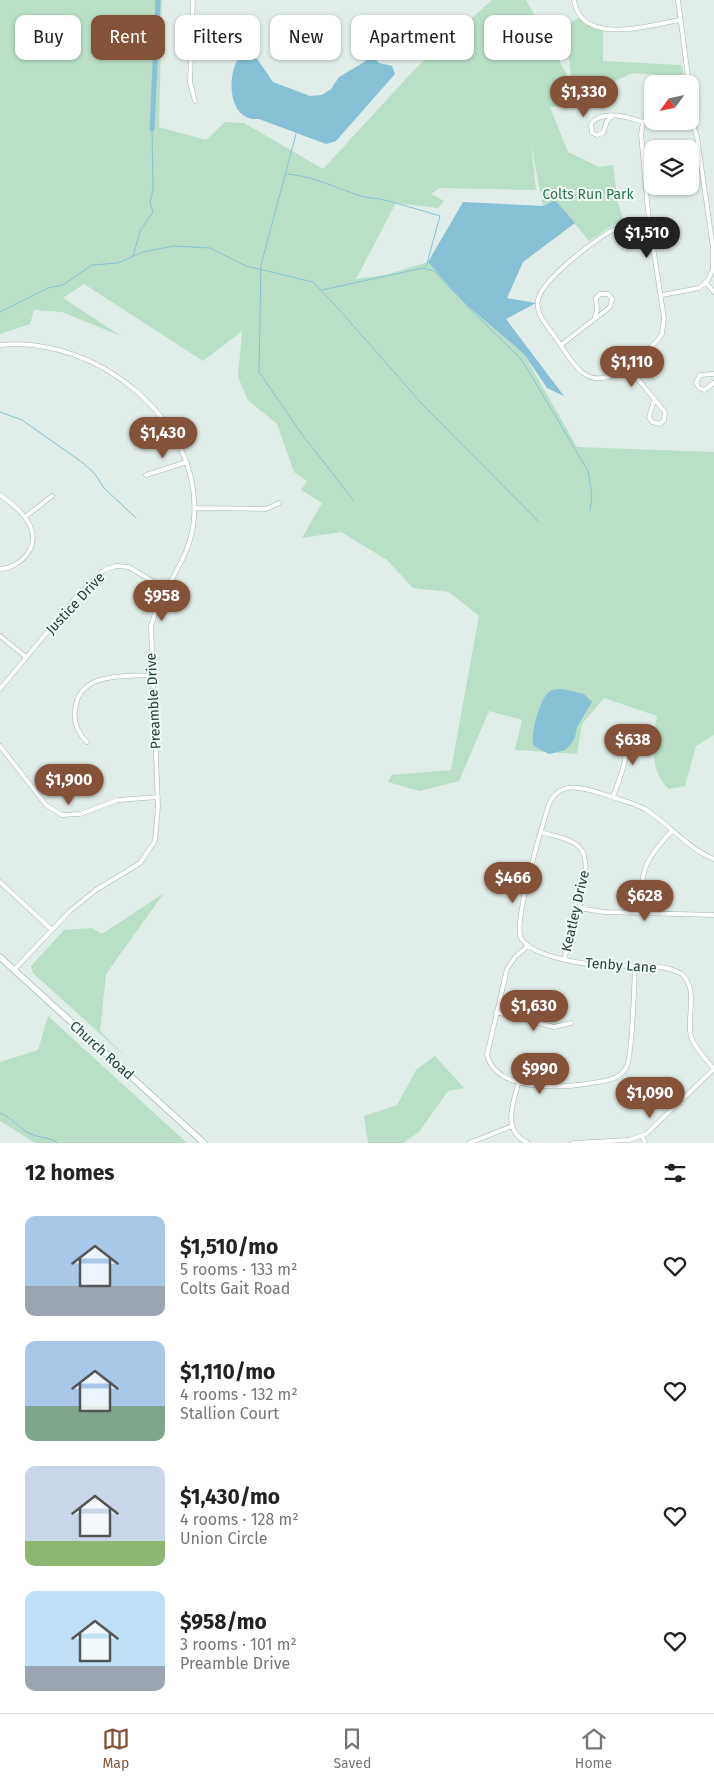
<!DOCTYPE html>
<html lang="en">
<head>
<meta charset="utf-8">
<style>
	:root { --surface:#fff; --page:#f6f6f6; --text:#222; --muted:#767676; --line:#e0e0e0; --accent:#835238 }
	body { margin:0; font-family:"Fira Sans",sans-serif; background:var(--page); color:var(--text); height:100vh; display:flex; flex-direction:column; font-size:19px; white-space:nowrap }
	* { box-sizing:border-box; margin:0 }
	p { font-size:16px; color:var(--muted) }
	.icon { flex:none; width:28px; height:28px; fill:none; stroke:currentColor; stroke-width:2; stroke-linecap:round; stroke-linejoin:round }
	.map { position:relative; height:1143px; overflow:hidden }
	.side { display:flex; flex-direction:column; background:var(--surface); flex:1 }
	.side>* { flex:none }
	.banner { position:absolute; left:15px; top:15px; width:685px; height:45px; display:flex; gap:10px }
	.needle { width:32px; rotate:237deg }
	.tools { position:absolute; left:644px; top:75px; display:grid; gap:10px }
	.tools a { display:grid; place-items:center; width:55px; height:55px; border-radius:10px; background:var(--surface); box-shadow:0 1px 4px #0004; font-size:25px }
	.price { position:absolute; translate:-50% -42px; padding:0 11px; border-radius:18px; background:var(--accent); color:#fff; font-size:16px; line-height:32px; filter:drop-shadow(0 1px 2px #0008) }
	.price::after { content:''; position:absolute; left:50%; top:30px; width:15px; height:11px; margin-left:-8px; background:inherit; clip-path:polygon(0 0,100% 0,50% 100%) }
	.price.current { background:#222; color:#fff }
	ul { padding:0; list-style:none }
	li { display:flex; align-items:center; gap:15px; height:125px; padding:0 25px }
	li span { display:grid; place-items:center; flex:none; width:140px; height:100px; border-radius:10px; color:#555 }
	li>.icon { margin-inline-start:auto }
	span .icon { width:60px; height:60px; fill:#fffc; stroke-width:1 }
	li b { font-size:21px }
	h2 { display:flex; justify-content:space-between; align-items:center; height:60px; padding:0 25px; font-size:21px }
	.pill { padding:0 18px; border-radius:10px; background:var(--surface); box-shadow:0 1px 4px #0004; font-size:18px; line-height:45px }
	.pill.current { background:var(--accent); color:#fff }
	.tab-bar { display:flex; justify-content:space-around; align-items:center; height:70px; border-top:1px solid var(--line); background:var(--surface); font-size:14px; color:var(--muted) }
	.tab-bar a { display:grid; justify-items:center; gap:2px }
	.tab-bar .current { color:var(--accent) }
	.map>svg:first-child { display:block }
	.green { fill:#b9dfc7 }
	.water { fill:#86c1d5 }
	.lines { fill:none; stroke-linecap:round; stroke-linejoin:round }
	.stream { stroke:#86c1d5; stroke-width:1 }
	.canal { stroke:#86c1d5; stroke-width:5 }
	.street-casing { stroke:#a3b5b1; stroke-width:5 }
	.secondary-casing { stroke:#9fb9b3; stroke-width:7 }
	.street { stroke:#fff; stroke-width:4 }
	.secondary { stroke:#fff; stroke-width:5.5 }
	.labels { text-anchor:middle; stroke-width:4; stroke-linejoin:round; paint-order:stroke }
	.park-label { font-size:14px; fill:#28784f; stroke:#f2f9f6 }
	.street-label { font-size:14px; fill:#203f3a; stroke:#f2f9f6 }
</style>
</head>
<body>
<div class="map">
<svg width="714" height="1143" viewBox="0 0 714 1143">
	<rect width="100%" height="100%" fill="#e1ede9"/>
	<!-- green -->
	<path class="green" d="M0,0H162L159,127L206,140L225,122L244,123L323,169L415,69L492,0H526L572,84L566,35L567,25L582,16L603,30V61L681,65L685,77L632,73L564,107H550L568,152L599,167L613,165L618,203L624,222L613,225L589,241L555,200L543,206L531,144L536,190L440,188L431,194L444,201L438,208L396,203L356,279L385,275L428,262L463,302L524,354L577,447L714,452V735L696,746L685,786L669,789C649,771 652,740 657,716L604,698L582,724L577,754L515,750L522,720L489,711L459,781L419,791L388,782L392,775L451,770L479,616L449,592L413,588L387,560L341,532L302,538L322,503L301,490L307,481L294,472L277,424L248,400L238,377L242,331L203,361L84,284L63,298L121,336L62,312L34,310L30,324L0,334Z
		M164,893L106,974L100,1031L128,1059L33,973L31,966L64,930L92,928L102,934Z
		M48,1016L187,1143H35L0,1121V1062L38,1050Z
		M435,1056L464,1088L448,1091L419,1132L403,1143H368L364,1116L397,1105L416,1070Z"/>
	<!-- water -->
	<path class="water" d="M377,18L379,19L374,58L379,63L392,66L395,74L336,141L326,144L259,119C226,122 226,70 242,53L246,52L258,60L273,82L310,96L322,95L331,89L339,77L366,61Z
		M555,200L575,223L523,262L507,298L536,303L506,319L564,396L547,388L524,354L463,302L428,262L463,202L543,206Z
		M562,689L584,694L592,702L577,727L575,737L571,744L565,750L549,754L534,746C529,737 540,701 547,694C551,689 556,689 562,689Z"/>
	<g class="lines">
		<!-- stream -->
		<path class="stream" d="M296,134L261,265L259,372L304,437L354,501
			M287,174C313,176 336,188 361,196C367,198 374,198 380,199C400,204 420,210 440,216L426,267
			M133,256L140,231L153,212L150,203L153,189L152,129
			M322,290L423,268L434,271L457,295
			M466,305L518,356L528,370L588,471L592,496L590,510
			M0,312L48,288L63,285L92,265L118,263L143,252L174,246L210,248L246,266L313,282L335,305L423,405L539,522
			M0,412L22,420L83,463L95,474L104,488L136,518
			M0,1113C12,1117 20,1130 31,1134C40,1138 49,1137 58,1143"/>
		<!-- canal -->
		<path class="canal" d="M152,129L158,0"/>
		<defs>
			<path id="street" d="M193,0L190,82L195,101
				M574,0C581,47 649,25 680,20
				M678,0L689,84
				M612,116L607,121L603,133L597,135L592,133L591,124C603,109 628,117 643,122
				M649,221C639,222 629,223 619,227C599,236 542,279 538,300C535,314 548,326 555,337C564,349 571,364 583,373C608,392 640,356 657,341L662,334L664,318L649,221L641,134L643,122L652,114
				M706,283L714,292
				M662,295L699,288L708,280L713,269V248L697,137L690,115
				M0,345C95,335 202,419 194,518C191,561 161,587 151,626L158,807L155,841L140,863L96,890L70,911L14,970
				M561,345L610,307L612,299L608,294H600L596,298L597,310L595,317
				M627,366L665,412L664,420L660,424L652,422L649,417L654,401
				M714,374L700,375L696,383L699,388L704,390L714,383
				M146,475L187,462
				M0,495C10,502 22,511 28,522C42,544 23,567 0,569
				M195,508L266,509L279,503
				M25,517L52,496
				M0,636L26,657
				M0,689L79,594L104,570L116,566L129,567L167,590
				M87,742C78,733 73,723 75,710C79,671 124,677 152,675
				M0,746L46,805L62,815L80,814L118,800L158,797
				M613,797C620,777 631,755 623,734
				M541,832C553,836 571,838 580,848C597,866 571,935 564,959
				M714,859C687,848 669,824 645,809C634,803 621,800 609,796C587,789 561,778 549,804C542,826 513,922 521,938C532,958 592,966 614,966C635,966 662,963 682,974C699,990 686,1017 691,1037C695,1049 706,1059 714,1069
				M0,882L52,930
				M578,908L604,912L714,915
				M641,912C641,871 643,861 672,831
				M528,946L515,957L507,969L487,1055C497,1093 563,1088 592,1083C604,1081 619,1080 626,1068C633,1057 634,984 635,966
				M496,1012L554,1027L571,1023
				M519,1081C513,1103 501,1131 528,1143
				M642,1136L645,1143
				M469,1143L512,1126
				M573,1143L629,1140L646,1134L714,1069"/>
			<path id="secondary" d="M0,957L204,1143"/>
		</defs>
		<!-- street casing -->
		<use href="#street" class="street-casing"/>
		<!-- secondary casing -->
		<use href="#secondary" class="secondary-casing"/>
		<!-- street -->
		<use href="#street" class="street"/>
		<!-- secondary -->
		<use href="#secondary" class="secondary"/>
	</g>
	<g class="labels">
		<!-- park labels -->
		<g class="park-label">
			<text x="588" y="199">Colts Run Park</text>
		</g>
		<!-- street labels -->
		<g class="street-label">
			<text transform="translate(75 603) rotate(-47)" y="5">Justice Drive</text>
			<text transform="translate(153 701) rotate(-93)" y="5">Preamble Drive</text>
			<text transform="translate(575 911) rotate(-77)" y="5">Keatley Drive</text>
			<text transform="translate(621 965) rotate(4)" y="5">Tenby Lane</text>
			<text transform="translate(102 1050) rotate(42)" y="5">Church Road</text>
		</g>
	</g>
</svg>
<div class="tools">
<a><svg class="needle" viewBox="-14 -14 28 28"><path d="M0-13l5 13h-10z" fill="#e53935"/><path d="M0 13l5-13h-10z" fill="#767676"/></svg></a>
<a><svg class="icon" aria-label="layers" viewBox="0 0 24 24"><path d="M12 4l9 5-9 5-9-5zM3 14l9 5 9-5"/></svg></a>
</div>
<b class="price" style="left:584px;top:118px">$1,330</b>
<b class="price current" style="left:647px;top:259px">$1,510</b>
<b class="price" style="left:632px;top:388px">$1,110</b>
<b class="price" style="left:163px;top:459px">$1,430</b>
<b class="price" style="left:162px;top:622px">$958</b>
<b class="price" style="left:633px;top:766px">$638</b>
<b class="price" style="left:69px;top:806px">$1,900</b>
<b class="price" style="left:513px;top:904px">$466</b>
<b class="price" style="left:645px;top:922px">$628</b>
<b class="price" style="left:534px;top:1032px">$1,630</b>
<b class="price" style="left:540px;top:1095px">$990</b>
<b class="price" style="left:650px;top:1119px">$1,090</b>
<div class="banner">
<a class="pill">Buy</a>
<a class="pill current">Rent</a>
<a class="pill">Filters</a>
<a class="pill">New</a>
<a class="pill">Apartment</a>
<a class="pill">House</a>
</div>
</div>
<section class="side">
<h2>12 homes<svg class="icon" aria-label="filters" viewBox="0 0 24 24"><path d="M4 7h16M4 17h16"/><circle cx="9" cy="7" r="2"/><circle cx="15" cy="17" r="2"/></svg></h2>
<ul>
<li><span style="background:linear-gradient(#a9c7e8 70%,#9aa5b1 0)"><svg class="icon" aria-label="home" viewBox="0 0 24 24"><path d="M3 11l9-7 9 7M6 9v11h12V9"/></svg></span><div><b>$1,510/mo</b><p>5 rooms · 133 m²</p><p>Colts Gait Road</p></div><svg class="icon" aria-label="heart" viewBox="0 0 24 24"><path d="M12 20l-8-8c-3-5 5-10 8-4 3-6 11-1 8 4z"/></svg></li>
<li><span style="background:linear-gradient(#a9c7e8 65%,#7fa58c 0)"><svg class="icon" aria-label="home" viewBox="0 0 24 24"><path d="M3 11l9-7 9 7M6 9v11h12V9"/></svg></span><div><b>$1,110/mo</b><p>4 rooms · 132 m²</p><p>Stallion Court</p></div><svg class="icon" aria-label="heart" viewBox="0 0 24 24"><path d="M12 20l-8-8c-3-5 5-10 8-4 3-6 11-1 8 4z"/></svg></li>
<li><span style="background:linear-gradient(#c9d6e8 75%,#8fb573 0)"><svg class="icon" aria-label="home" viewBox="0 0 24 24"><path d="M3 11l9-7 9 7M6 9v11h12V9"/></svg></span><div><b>$1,430/mo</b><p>4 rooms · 128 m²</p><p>Union Circle</p></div><svg class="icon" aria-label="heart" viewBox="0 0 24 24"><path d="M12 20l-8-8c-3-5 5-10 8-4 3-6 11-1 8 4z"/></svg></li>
<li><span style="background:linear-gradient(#bfe0f5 75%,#9aa5b1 0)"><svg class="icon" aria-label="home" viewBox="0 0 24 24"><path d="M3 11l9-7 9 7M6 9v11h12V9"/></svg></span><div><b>$958/mo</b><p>3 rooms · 101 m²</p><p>Preamble Drive</p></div><svg class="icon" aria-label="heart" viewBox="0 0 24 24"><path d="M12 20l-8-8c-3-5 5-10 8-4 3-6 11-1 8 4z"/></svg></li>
</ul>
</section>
<nav class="tab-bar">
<a class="current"><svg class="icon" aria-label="map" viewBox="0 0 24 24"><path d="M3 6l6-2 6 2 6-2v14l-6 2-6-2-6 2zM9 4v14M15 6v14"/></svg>Map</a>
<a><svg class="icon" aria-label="saved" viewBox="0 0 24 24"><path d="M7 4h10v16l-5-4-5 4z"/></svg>Saved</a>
<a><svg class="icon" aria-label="home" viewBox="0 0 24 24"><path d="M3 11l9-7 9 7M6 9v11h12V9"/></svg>Home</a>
</nav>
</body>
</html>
